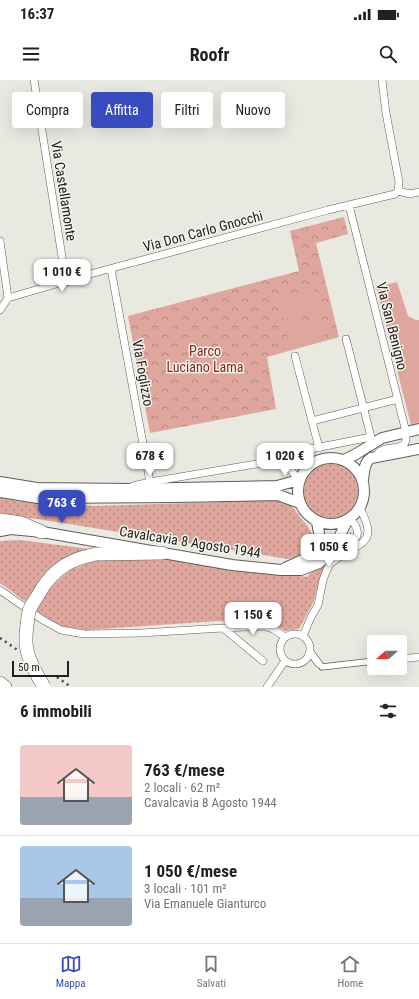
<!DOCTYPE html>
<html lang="it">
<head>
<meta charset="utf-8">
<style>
	:root { --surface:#fff; --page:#f6f6f6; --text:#202124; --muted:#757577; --line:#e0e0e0; --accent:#394cbf }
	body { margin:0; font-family:"Roboto Condensed",sans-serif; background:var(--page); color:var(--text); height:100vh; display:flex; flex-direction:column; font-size:15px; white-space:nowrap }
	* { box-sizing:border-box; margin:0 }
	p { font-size:13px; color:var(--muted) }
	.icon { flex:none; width:22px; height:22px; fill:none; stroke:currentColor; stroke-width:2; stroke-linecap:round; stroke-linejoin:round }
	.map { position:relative; height:607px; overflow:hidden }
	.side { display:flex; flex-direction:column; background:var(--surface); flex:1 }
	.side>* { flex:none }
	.top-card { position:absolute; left:12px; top:12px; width:395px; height:36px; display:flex; gap:8px }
	.needle { width:26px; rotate:249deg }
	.controls { position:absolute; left:367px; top:555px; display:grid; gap:8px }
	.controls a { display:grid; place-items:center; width:40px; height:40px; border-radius:4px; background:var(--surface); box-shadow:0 4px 16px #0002; font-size:20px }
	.scale { position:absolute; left:12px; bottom:10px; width:57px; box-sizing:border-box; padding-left:4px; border:2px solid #21201e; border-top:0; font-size:11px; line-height:14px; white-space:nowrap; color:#21201e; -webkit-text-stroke:3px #f6f5ee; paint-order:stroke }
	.price { position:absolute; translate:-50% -34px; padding:0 9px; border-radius:8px; background:#fff; color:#222; font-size:13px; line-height:26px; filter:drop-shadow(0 1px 2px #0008) }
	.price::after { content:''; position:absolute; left:50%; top:24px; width:12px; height:9px; margin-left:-6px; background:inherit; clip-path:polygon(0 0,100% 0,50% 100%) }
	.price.selected { background:var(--accent); color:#fff }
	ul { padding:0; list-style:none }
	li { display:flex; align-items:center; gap:12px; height:100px; padding:0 20px }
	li+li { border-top:1px solid var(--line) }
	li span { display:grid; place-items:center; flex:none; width:112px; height:80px; border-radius:4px; color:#555 }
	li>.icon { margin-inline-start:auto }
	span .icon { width:48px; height:48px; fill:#fffc; stroke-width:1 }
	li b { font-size:17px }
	h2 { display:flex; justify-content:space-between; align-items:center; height:48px; padding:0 20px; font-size:17px }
	.chip { padding:0 14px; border-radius:4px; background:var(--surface); box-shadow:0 4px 16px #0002; font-size:14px; line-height:36px }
	.chip.selected { background:var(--accent); color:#fff }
	.status { display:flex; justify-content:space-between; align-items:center; height:28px; padding:0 20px; background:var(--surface); direction:ltr }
	.status svg { height:11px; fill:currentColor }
	header { display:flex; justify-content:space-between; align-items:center; height:52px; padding:0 20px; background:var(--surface); font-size:18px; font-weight:700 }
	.dock { display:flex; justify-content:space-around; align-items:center; height:56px; border-top:1px solid var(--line); background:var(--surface); font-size:11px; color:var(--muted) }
	.dock a { display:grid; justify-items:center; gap:2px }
	.dock .selected { color:var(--accent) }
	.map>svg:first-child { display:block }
	.grass { fill:url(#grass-dots) }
	.park { fill:url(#park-crowns) }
	.pitch { fill:#dea69c }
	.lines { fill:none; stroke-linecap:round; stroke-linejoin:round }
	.pedestrian-casing { stroke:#5f5e59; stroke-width:7 }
	.minor-casing { stroke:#5f5e59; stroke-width:8 }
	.secondary-casing { stroke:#5f5e59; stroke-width:12 }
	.motorway-casing { stroke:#5f5e59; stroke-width:14 }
	.pedestrian { stroke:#fff; stroke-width:5.5 }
	.minor { stroke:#fff; stroke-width:7 }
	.secondary { stroke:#fff; stroke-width:10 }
	.motorway { stroke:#fff; stroke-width:13 }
	.rail { stroke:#474643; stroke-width:2.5; stroke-dasharray:2 4; stroke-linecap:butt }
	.motorway-bridge-casing { stroke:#5f5e59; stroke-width:14; stroke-linecap:butt }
	.motorway-bridge { stroke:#fff; stroke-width:13 }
	.labels { text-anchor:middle; stroke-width:3; stroke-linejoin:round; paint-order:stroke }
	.street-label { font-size:14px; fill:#21201e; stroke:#f6f5ee }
	.park-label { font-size:14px; fill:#8e2417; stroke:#f6f5ee }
</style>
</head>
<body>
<div class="status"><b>16:37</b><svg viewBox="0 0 49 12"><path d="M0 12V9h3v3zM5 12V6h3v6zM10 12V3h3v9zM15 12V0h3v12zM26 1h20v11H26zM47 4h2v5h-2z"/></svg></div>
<header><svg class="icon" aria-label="menu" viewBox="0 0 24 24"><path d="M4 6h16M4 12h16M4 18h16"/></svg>Roofr<svg class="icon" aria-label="search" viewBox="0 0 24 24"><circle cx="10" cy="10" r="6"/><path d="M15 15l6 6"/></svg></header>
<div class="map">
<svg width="419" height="607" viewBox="0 0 419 607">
	<defs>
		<pattern id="grass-dots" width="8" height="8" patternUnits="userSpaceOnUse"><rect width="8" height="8" fill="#dea69c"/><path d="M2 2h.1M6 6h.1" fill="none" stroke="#b4877f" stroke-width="1.8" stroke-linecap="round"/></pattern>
		<pattern id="park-crowns" width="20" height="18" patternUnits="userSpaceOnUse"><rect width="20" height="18" fill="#dea69c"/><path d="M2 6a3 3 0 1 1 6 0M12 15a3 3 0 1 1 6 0" fill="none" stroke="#b4877f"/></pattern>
	</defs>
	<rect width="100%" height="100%" fill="#e9e8e1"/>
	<!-- grass -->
	<path class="grass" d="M304 411a27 27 0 1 1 54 0a27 27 0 1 1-54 0Z
		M0,415L16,421L95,426L223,422L279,418L289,423L309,448L312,455L309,466L296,477L288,479L44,440L0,434Z
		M351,452L353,458L319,501L314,521L299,549L285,551L269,540L218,541L86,550L61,546L35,531L44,516L54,504L70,490L96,480L166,477L307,497Z
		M20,460L90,469L48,490L26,522L0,503V461Z"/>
	<!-- park -->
	<path class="park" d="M344,137L348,154L316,163L339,257L267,277L276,329L150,353L128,236L299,191L290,151Z"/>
	<!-- pitch -->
	<path class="pitch" d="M397,202L408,236L416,240H419V343L411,345L376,207Z
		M314,209L319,231L283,240L277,218Z
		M321,238L326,259L290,269L285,248Z"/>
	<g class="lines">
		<defs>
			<path id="pedestrian" d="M322,587L374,581"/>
			<path id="minor" d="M34,0L66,202
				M382,0L386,33L399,102L398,111
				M398,111L410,114L419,112
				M349,125L405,348C410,372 398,365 382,370C379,371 377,374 375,377
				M0,161L8,218
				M111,189L150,402
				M0,230L8,218L94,193L328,130L395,114L398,111
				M295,276L319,368
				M312,341L398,319
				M278,381L280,375L371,357L346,259
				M285,383L299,400
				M133,406L150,402L274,381L291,384H299L308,387
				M350,439C363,452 357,458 347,471C353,468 360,466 364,461C373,452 364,437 360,428
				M0,510L43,540L61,550L84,554L141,553L223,548L263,581
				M223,548L264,546L273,549L285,557
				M280 569a15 15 0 1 1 30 0a15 15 0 1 1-30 0Z
				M303,556L311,537L318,525L323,500L326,492L330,484L347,471
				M310,572L319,584
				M400,579L419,577
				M267,607L285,581"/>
			<path id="secondary" d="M298 411a33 33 0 1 1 66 0a33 33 0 1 1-66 0Z
				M344,380L356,374L382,358L419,349
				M363,400C364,392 364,382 371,378L419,369
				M0,402L37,408L128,409L277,406L299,400
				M0,412L38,418L175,417L278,415L300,423
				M0,451L11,449L42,452L232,485L281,490H301L309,487L319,483L326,477L334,468L347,441
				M285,488C295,483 315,477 319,465C321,458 318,449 317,442"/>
			<path id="motorway" d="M0,440L21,443L42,452
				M88,476L96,474L162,473
				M0,603L5,607"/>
		</defs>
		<!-- pedestrian casing -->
		<use href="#pedestrian" class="pedestrian-casing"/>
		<!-- minor casing -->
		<use href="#minor" class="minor-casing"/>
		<!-- secondary casing -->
		<use href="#secondary" class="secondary-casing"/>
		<!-- motorway casing -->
		<use href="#motorway" class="motorway-casing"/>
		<!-- pedestrian -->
		<use href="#pedestrian" class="pedestrian"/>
		<!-- minor -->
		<use href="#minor" class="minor"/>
		<!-- secondary -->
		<use href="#secondary" class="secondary"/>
		<!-- motorway -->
		<use href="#motorway" class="motorway"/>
		<!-- rail -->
		<path class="rail" d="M0,558L19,571
			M57,597L71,607"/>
		<defs>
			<path id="motorway-bridge" d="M44,607C36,593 25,576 26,558C26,551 28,537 29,531C31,526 34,521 37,517C48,496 64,481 88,476"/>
		</defs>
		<!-- motorway-bridge casing -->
		<use href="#motorway-bridge" class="motorway-bridge-casing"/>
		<!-- motorway-bridge -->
		<use href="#motorway-bridge" class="motorway-bridge"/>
	</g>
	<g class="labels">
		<!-- street labels -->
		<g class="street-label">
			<text transform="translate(64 111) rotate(81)" y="5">Via Castellamonte</text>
			<text transform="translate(203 151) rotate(-15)" y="5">Via Don Carlo Gnocchi</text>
			<text transform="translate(392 246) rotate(76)" y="5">Via San Benigno</text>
			<text transform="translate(143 293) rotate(80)" y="5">Via Foglizzo</text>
			<text transform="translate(190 462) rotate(9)" y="5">Cavalcavia 8 Agosto 1944</text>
		</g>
		<!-- park labels -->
		<g class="park-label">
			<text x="205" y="276">Parco<tspan x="205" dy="16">Luciano Lama</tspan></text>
		</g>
	</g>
</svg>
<div class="controls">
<a><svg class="needle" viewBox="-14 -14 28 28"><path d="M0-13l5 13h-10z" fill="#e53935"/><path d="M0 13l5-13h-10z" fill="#757577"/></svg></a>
</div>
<div class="scale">50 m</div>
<b class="price" style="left:62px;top:213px">1 010 €</b>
<b class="price" style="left:150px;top:397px">678 €</b>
<b class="price" style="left:285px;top:397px">1 020 €</b>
<b class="price selected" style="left:62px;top:444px">763 €</b>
<b class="price" style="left:329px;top:488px">1 050 €</b>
<b class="price" style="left:253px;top:556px">1 150 €</b>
<div class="top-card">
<a class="chip">Compra</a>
<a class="chip selected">Affitta</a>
<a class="chip">Filtri</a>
<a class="chip">Nuovo</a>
</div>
</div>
<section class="side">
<h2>6 immobili<svg class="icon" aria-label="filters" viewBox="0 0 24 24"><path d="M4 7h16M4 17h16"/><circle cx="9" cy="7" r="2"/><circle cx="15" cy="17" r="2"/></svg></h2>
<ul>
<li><span style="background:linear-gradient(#f6c9c9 65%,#9aa5b1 0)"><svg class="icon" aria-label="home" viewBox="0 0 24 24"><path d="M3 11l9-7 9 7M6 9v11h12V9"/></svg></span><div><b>763 €/mese</b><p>2 locali · 62 m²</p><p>Cavalcavia 8 Agosto 1944</p></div></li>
<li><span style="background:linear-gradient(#a9c7e8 65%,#9aa5b1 0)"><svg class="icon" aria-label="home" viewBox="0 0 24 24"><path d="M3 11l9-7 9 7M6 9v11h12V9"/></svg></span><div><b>1 050 €/mese</b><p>3 locali · 101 m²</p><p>Via Emanuele Gianturco</p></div></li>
</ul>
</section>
<nav class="dock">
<a class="selected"><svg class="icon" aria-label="map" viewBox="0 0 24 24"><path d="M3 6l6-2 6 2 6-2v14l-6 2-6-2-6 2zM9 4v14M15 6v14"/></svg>Mappa</a>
<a><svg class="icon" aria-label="saved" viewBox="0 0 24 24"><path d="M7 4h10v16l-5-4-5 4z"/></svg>Salvati</a>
<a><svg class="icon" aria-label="home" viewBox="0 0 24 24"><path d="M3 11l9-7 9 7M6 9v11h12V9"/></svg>Home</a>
</nav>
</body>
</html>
